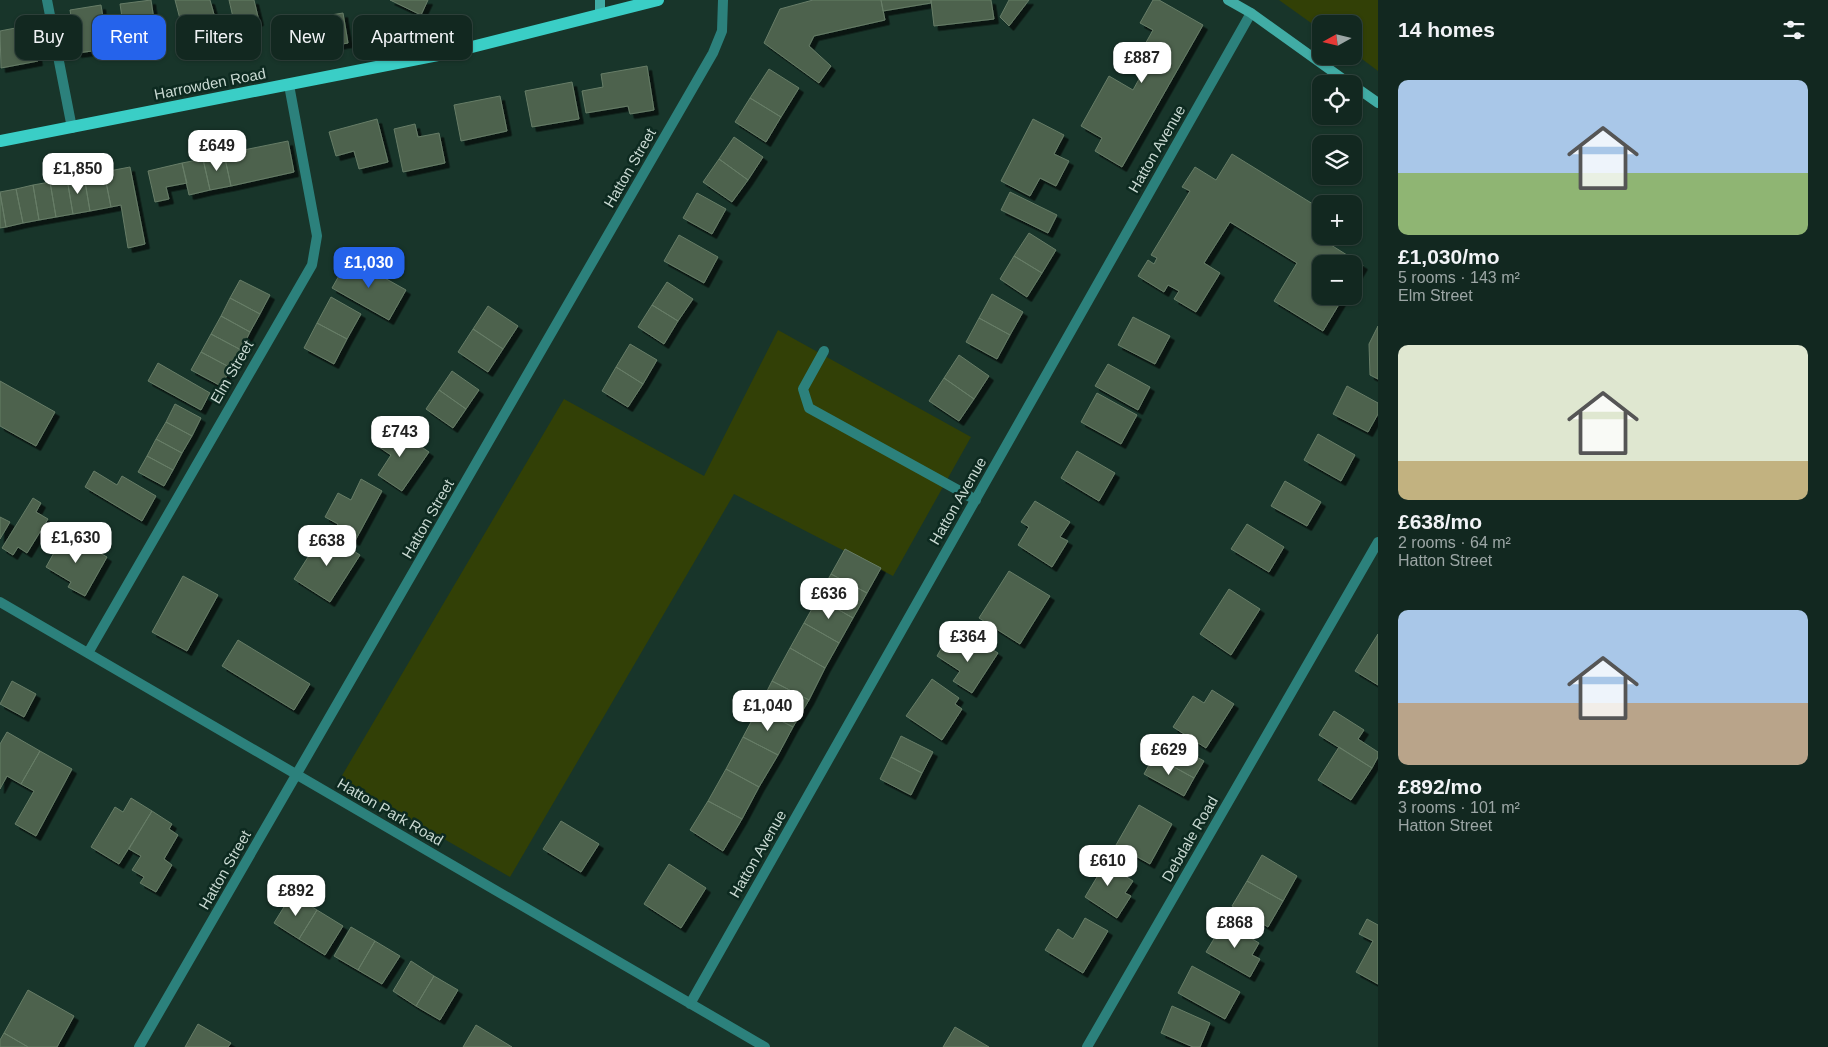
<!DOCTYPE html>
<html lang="en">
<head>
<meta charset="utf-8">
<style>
	:root { --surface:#122820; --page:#1f342d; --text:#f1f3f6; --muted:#9ca6a5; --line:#31443e; --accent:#2563eb }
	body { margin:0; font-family:Arial,sans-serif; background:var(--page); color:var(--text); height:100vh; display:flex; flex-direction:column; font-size:19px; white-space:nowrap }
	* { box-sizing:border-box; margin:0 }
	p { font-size:16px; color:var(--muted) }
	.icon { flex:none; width:28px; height:28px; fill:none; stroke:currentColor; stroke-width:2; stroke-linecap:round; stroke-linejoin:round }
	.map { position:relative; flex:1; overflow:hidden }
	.side { display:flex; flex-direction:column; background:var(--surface); width:450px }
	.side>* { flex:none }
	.hud { position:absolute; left:15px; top:15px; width:475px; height:45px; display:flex; gap:10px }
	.needle { width:32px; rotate:262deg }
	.controls { position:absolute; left:1312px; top:15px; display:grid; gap:10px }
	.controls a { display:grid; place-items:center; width:50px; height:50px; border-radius:10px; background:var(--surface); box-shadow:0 1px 4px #0004,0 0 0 1px var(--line); font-size:25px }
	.price { position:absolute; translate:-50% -42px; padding:0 11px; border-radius:10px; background:#fff; color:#222; font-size:16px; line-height:32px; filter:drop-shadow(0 1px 2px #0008) }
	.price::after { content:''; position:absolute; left:50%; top:30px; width:15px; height:11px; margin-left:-8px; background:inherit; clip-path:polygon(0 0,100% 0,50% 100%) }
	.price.current { background:var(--accent); color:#fff }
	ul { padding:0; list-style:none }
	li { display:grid; align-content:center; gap:10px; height:265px; padding:0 20px }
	li span { display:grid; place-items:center; height:155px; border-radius:10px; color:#555 }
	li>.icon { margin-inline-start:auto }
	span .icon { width:90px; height:90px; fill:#fffc; stroke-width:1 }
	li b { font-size:21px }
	h2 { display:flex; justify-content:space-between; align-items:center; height:60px; padding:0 20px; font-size:21px }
	.pill { padding:0 18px; border-radius:10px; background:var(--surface); box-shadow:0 1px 4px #0004,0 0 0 1px var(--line); font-size:18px; line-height:45px }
	.pill.current { background:var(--accent); color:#fff }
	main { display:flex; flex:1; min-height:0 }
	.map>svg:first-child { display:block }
	.green { fill:#324006 }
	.building { fill:#4d624d; stroke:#677d67; filter:url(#shadow) }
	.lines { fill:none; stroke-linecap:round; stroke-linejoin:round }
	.lane { stroke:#2c817c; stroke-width:10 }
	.street { stroke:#2c817c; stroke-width:10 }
	.secondary { stroke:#41aca5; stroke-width:10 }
	.primary { stroke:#3acec6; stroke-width:12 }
	.labels { text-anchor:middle; stroke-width:5; stroke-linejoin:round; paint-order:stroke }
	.street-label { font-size:15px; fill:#c9d9d2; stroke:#0d2a20 }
</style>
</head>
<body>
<main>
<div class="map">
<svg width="1378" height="1047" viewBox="0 0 1378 1047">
	<defs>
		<filter id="shadow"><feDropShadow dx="4.5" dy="4.5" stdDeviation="0" flood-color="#0009"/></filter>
	</defs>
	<rect width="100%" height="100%" fill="#18352a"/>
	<!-- green -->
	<path class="green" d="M1279,0H1378V71L1354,53V24H1321V30Z
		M778,330L971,437L893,576L734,494L510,877L340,779L564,399L704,476Z"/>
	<!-- building -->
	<path class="building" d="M151,0L157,40L126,44L120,4Z
		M175,0H210L217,25L197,30L193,16L180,19Z
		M229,0H254L259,21L235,26Z
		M390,0H428L421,15Z
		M813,0H881L885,20L814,36L809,46L831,66L819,83L764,43L780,9Z
		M881,0H931V3L883,11Z
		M931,0H991L994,19L934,26Z
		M1009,0H1029L1009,26L1000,17Z
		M1153,0H1159L1203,25L1122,167L1095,151L1102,138L1081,126L1109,76L1133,90L1154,52L1144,46L1153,30L1140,23Z
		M101,5L108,49L77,53L70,10Z
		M343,13L348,43L295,52L289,22Z
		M31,25L38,61L1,68L0,31Z
		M647,66L654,110L630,114L628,106L586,113L582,91L603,87L601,74Z
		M769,69L799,88L781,117L750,98Z
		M572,82L579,119L532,127L525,91Z
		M500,96L507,131L461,141L454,105Z
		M750,98L781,117L766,142L735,122Z
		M377,119L388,162L359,169L354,151L336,156L329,132Z
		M1033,119L1064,135L1054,154L1069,161L1056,186L1040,178L1030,196L1001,181Z
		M415,124L418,137L439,133L445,163L403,172L394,129Z
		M734,137L763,157L748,180L719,159Z
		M288,141L294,172L231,186L224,154Z
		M224,154L231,186L210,190L203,159Z
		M1232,154L1321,209V236H1325L1323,240L1363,265L1354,280V264H1321V296H1344L1323,331L1274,301L1297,263L1230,222L1204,263L1220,273L1196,312L1174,299L1179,291L1168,285L1164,292L1138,276L1148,260L1154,264L1157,258L1151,255L1190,191L1182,187L1195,167L1216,180Z
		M203,159L210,190L189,195L182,163Z
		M719,159L748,180L732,202L703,182Z
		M182,163L187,183L166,187L169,199L155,202L148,171Z
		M130,167L145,244L128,248L121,205L111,207L104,172Z
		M104,172L111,207L90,211L84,176Z
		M84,176L90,211L73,214L67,179Z
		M67,179L73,214L56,217L50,182Z
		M50,182L56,217L39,220L33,185Z
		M33,185L39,220L23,223L16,189Z
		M16,189L23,223L6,227L0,192Z
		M1010,192L1057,215L1048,233L1001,210Z
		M0,193L6,227L0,228Z
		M697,193L726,209L712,234L683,218Z
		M1029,233L1056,250L1042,273L1014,256Z
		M679,235L718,257L704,283L664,261Z
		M1014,256L1042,273L1027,297L1000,279Z
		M349,258L406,290L389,320L332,288Z
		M240,280L270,295L260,314L230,298Z
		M667,282L693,299L678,321L652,305Z
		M992,294L1023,312L1010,335L979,318Z
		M331,297L361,314L347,339L317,323Z
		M230,298L260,314L250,332L221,316Z
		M652,305L678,321L664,344L638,327Z
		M488,306L518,326L503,349L473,329Z
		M221,316L250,332L241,350L211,334Z
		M1133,317L1170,336L1155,364L1118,345Z
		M979,318L1010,335L997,359L966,342Z
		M317,323L347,339L334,364L304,348Z
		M1378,326V379L1370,375L1369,344Z
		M473,329L503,349L488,372L458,352Z
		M211,334L241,350L231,368L201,352Z
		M630,344L657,360L643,384L616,367Z
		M201,352L231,368L221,386L191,370Z
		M959,355L989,376L974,399L944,378Z
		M158,363L210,393L201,410L148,381Z
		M1108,364L1150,387L1138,410L1095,386Z
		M616,367L643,384L628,407L602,391Z
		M452,371L479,390L466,409L439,390Z
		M944,378L974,399L959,421L929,401Z
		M0,381L55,412L36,446L0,426Z
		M1347,386L1378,403V414L1368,432L1333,414Z
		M439,390L466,409L453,428L426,409Z
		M1097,393L1137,415L1121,444L1081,422Z
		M175,404L201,418L192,436L166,422Z
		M166,422L192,436L182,453L156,439Z
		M389,425L429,452L402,491L378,475L391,455L376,445Z
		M1318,434L1355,455L1341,481L1304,460Z
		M156,439L182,453L173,470L147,456Z
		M1077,451L1115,473L1099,501L1061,478Z
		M147,456L173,470L164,486L138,472Z
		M94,471L117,485L122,476L156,496L142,521L85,487Z
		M361,479L382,491L355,541L335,530L338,524L325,517L338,493L351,500Z
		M1285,481L1321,502L1307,526L1271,506Z
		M33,498L41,503L36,512L48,519L27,553L18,547L13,555L2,548Z
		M1035,501L1070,522L1060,537L1068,541L1052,567L1018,545L1029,527L1021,522Z
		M0,517L10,522L0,539Z
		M1247,524L1284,547L1269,572L1231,549Z
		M324,532L360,555L330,602L294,579Z
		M65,533L107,557L85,596L68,587L71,582L46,567Z
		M845,549L881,568L867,593L831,574Z
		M1009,571L1050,596L1020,644L979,618Z
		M831,574L867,593L853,618L818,598Z
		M183,576L218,595L187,651L152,632Z
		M1229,589L1260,609L1231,655L1200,634Z
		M818,598L853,618L839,643L804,623Z
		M804,623L839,643L825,668L790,648Z
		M1378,634V685L1355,671Z
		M238,640L310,684L294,710L222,666Z
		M946,640L968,654L978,640L998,653L972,693L953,681L960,671L937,656Z
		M790,648L825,668L809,700L772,681Z
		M932,679L959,698L955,704L962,709L942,740L906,716Z
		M12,681L36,694L24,717L0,704Z
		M772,681L809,700L793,727L758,709Z
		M1212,690L1234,704L1206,748L1173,727L1193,696L1204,703Z
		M758,709L793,727L778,755L743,737Z
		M1334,711L1364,730L1358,739L1378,752V757L1372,768L1319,735Z
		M7,732L40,751L21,784L7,776L0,789V744Z
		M901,736L933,752L922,773L891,757Z
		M743,737L778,755L759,787L726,769Z
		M1163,738L1204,761L1194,778L1154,756Z
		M1339,747L1372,768L1351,800L1318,780Z
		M40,751L72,769L36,836L15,824L34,791L21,784Z
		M1154,756L1194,778L1184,796L1144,774Z
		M891,757L922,773L911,795L880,779Z
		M726,769L759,787L742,819L708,801Z
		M131,798L152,811L119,864L91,847L115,807L123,812Z
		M708,801L742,819L723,851L690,830Z
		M1139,805L1172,824L1150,864L1116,845Z
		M152,811L172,824L169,829L178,835L164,859L172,865L156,892L140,883L144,877L132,870L141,856L129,849Z
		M561,821L599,844L581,872L543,849Z
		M1262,855L1297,876L1283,901L1247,881Z
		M1094,856L1133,881L1125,893L1131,896L1117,918L1085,897L1097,877L1085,869Z
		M669,864L706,888L681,928L644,904Z
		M1247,881L1283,901L1268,927L1232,906Z
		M292,894L317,910L299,939L274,923Z
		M317,910L343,926L325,955L299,939Z
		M1085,918L1108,931L1083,973L1045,950L1058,929L1073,939Z
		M1367,919L1378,925V984L1356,972L1373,941L1359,934Z
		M1224,922L1259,943L1252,955L1260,959L1250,977L1206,952Z
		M351,927L375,941L358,970L334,956Z
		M375,941L400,956L382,984L358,970Z
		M411,961L434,976L416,1006L393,991Z
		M1192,966L1240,992L1225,1019L1178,993Z
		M434,976L458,990L440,1020L416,1006Z
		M28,990L74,1016L57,1047H28L4,1033Z
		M1172,1006L1210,1023L1200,1047H1193L1161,1033Z
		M198,1024L231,1043L228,1047H185Z
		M476,1025L512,1047H463Z
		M955,1027L989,1047H943Z
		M4,1033L28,1047H0V1040Z"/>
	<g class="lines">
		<!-- lane -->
		<path class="lane" d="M824,351L803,389L809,408L976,500"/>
		<!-- street -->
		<path class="street" d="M47,0L72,128
			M0,602L765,1047
			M88,653L312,265L317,236L289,85
			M690,1004L1251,13
			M139,1047L713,53L722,31L723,0
			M1087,1047L1378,542"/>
		<!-- secondary -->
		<path class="secondary" d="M600,0V15
			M1228,0L1251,13L1350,84
			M1354,86L1378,103"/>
		<!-- primary -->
		<path class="primary" d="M0,141L448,53L658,0"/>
	</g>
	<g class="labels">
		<!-- street labels -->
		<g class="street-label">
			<text transform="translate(210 84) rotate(-11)" y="5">Harrowden Road</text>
			<text transform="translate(1157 149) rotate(-60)" y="5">Hatton Avenue</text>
			<text transform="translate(630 168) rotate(-60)" y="5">Hatton Street</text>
			<text transform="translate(232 372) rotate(-60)" y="5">Elm Street</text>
			<text transform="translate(958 501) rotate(-60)" y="5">Hatton Avenue</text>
			<text transform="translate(428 519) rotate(-60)" y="5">Hatton Street</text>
			<text transform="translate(390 812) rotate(30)" y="5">Hatton Park Road</text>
			<text transform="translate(1190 839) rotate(-60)" y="5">Debdale Road</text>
			<text transform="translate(758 854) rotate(-60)" y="5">Hatton Avenue</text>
			<text transform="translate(225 870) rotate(-60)" y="5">Hatton Street</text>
		</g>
	</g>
</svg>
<div class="controls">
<a><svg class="needle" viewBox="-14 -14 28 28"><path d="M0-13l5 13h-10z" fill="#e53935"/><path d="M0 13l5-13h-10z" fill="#9ca6a5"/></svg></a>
<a><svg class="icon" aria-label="locate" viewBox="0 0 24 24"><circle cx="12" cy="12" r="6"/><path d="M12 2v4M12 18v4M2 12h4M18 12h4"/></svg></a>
<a><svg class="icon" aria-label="layers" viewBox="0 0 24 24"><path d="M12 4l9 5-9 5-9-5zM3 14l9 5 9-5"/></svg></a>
<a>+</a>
<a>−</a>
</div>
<b class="price" style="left:1142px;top:84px">£887</b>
<b class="price" style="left:217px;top:172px">£649</b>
<b class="price" style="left:78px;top:195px">£1,850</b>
<b class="price current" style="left:369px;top:289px">£1,030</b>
<b class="price" style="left:400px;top:458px">£743</b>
<b class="price" style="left:76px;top:564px">£1,630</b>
<b class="price" style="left:327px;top:567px">£638</b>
<b class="price" style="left:829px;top:620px">£636</b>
<b class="price" style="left:968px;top:663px">£364</b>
<b class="price" style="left:768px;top:732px">£1,040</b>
<b class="price" style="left:1169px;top:776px">£629</b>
<b class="price" style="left:1108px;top:887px">£610</b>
<b class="price" style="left:296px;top:917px">£892</b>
<b class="price" style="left:1235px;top:949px">£868</b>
<div class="hud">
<a class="pill">Buy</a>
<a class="pill current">Rent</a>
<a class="pill">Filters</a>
<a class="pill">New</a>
<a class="pill">Apartment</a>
</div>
</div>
<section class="side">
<h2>14 homes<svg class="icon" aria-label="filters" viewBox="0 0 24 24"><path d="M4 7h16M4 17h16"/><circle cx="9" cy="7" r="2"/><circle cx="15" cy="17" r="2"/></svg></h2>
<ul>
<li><span style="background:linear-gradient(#a9c7e8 60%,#8fb573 0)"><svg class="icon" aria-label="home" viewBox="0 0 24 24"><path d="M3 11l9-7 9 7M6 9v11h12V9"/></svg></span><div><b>£1,030/mo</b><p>5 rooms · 143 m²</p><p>Elm Street</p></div></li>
<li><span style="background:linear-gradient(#dfe7d0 75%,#c2b280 0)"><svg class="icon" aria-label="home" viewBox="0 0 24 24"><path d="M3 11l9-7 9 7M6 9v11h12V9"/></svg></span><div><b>£638/mo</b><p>2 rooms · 64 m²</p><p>Hatton Street</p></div></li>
<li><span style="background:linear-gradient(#a9c7e8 60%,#b9a48a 0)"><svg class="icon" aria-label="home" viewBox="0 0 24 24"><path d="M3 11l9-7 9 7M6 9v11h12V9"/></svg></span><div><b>£892/mo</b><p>3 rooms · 101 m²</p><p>Hatton Street</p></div></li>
</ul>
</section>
</main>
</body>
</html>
